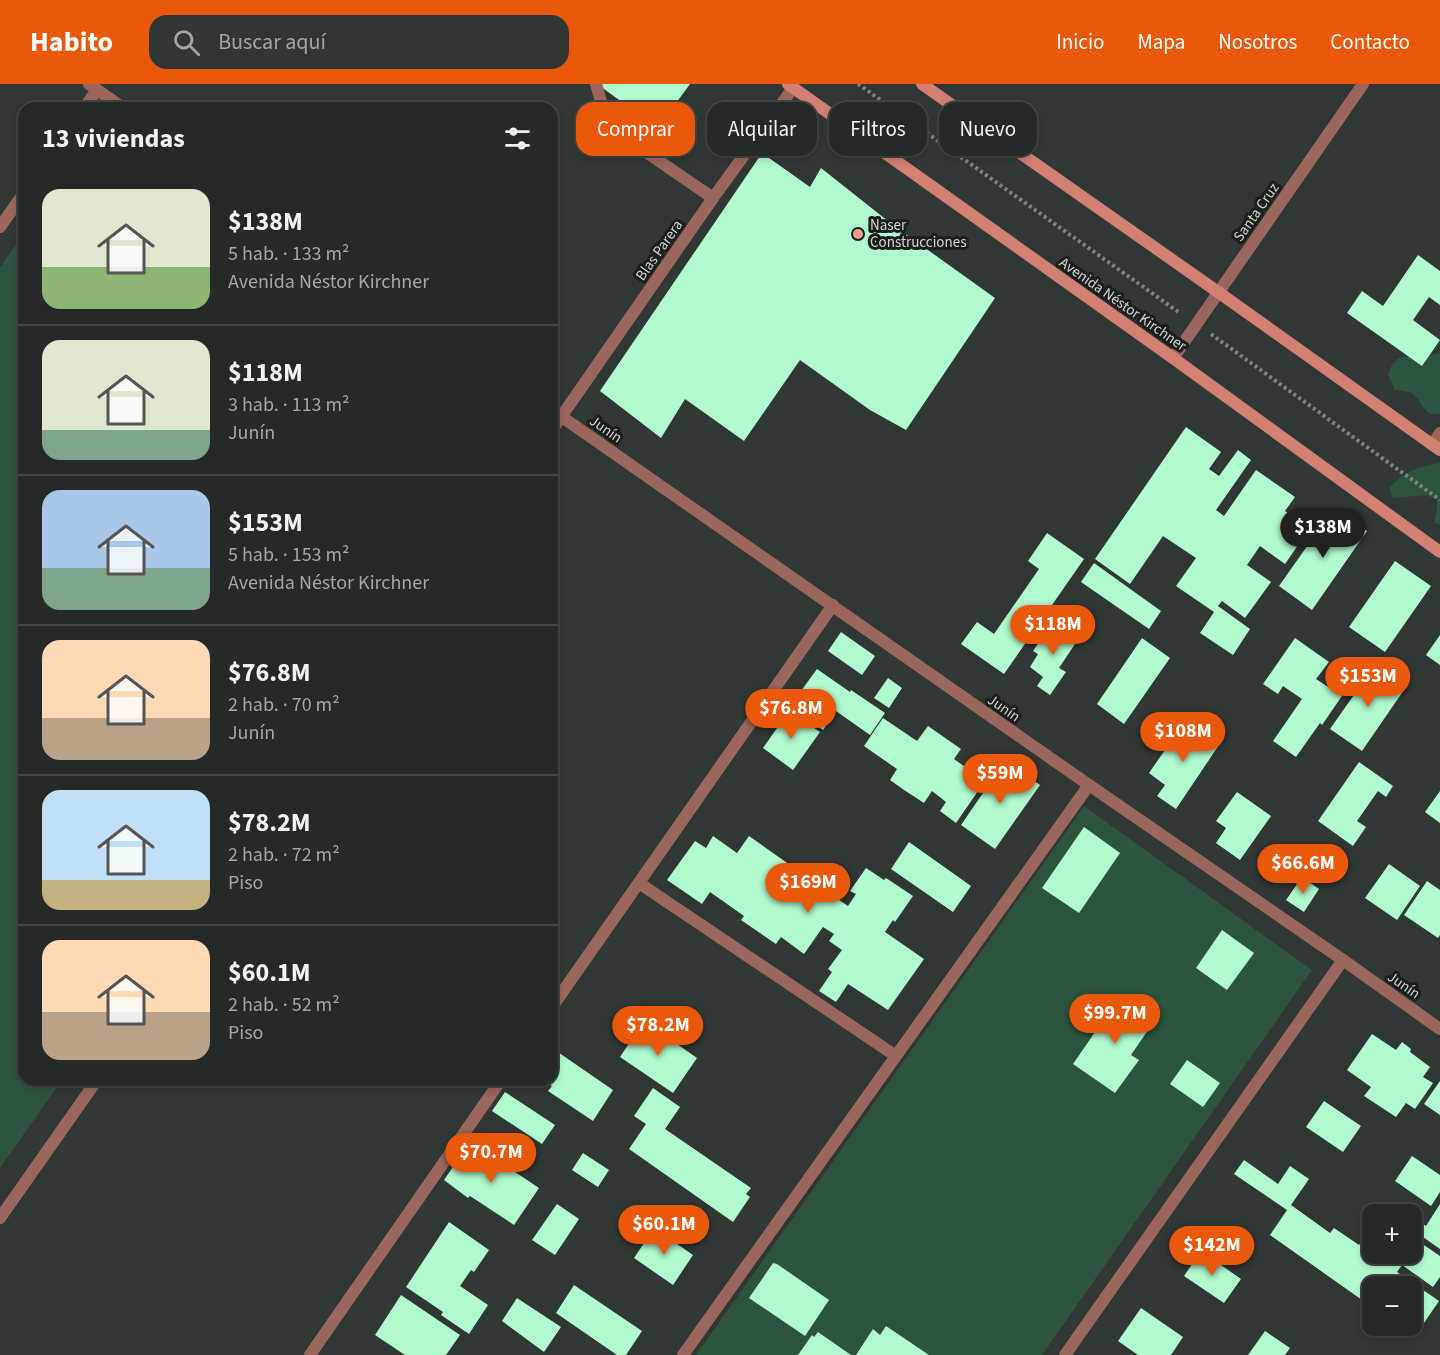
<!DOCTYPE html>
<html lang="es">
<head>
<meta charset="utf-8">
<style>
	:root { --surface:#252927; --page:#313533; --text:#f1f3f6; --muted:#a3a6a7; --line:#424544; --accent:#ea580c }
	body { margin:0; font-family:"Source Sans 3",sans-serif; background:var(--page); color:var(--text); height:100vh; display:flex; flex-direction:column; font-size:22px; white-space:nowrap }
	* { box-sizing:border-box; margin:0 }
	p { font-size:20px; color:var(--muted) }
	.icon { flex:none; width:33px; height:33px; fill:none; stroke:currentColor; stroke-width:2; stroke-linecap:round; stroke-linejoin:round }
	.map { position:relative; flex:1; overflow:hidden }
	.drawer { position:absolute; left:18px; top:18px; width:540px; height:984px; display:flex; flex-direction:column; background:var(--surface); border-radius:18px; box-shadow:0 3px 9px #0003,0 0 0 2px var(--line) }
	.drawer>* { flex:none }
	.banner { position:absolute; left:576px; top:18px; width:570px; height:54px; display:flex; gap:12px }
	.tools { position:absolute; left:1362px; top:1120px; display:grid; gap:12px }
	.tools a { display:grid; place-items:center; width:60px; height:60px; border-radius:12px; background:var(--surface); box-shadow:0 3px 9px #0003,0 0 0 2px var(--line); font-size:30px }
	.price { position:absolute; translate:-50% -51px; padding:0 14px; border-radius:21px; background:var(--accent); color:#fff; font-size:20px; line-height:39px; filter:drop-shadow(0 2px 3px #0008) }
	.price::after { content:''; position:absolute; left:50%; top:36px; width:18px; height:14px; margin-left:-9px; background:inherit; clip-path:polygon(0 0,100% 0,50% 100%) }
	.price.active { background:#222; color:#fff }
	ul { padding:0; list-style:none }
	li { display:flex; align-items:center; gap:18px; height:150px; padding:0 24px }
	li+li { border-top:2px solid var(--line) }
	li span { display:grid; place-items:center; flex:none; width:168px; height:120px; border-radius:18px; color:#555 }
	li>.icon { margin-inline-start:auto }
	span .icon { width:72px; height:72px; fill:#fffc; stroke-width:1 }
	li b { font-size:26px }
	h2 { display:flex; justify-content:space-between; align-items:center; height:72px; padding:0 24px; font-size:26px }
	.tag { padding:0 21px; border-radius:18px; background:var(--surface); box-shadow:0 3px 9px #0003,0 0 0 2px var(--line); font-size:21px; line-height:54px }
	.tag.active { background:var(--accent); color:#fff }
	header { display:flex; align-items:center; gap:36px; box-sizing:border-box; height:84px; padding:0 30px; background:var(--accent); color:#fff }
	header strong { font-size:28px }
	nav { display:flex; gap:33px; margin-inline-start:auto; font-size:21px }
	.search { width:420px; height:54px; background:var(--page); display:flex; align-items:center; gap:15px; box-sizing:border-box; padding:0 21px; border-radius:18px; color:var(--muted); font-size:22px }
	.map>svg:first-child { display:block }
	.green { fill:#2c543e }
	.building { fill:#b1f9cf }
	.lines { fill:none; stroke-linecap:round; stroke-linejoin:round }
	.path { stroke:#7e8380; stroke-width:4; stroke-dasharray:3 3; stroke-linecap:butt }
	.lane { stroke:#9a665d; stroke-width:12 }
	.street { stroke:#9a665d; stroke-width:12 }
	.secondary { stroke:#d18072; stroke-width:12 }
	.poi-dot { fill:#f59d8d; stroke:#1b1e1c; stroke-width:2 }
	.labels { text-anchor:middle; stroke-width:6; stroke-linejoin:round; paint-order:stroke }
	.street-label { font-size:15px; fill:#d2d6d3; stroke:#1b1e1c }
	.poi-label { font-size:15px; fill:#d2d6d3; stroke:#1b1e1c; text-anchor:start }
</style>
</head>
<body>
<header>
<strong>Habito</strong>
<div class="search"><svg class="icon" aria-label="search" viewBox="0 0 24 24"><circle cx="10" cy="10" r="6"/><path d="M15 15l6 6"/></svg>Buscar aquí</div>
<nav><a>Inicio</a><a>Mapa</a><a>Nosotros</a><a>Contacto</a></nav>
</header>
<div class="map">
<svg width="1440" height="1271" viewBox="0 0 1440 1271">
	<rect width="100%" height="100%" fill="#313734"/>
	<!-- green -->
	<path class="green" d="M24,150V996H62L0,1084V183Z
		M1440,268V330H1430C1414,316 1421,307 1395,306L1388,291C1395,267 1407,274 1426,272C1431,272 1435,270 1440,268Z
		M1440,379V441L1434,438L1437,427V416L1427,411L1393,414L1389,404C1402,388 1420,382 1440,379Z
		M1084,722L1312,886L1042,1271H696Z"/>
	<!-- building -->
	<path class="building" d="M597,0H690L658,44Z
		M762,69L810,103L821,84L893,141L995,214L906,346L870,326L800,276L744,357L685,315L661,354L600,307Z
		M1418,171L1440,187V221L1429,213L1413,236L1440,256L1422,282L1347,229L1362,207L1383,222Z
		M1186,343L1221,368L1209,385L1219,392L1238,366L1251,376L1216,426L1224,432L1256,386L1295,413L1285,427L1310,444L1285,480L1260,462L1247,481L1271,498L1245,534L1222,517L1218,522L1250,545L1233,571L1200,549L1214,528L1176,502L1196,474L1163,452L1130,500L1095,475Z
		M1334,424L1367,447L1312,526L1279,502Z
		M1047,449L1084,475L1004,590L961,560L977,538L994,550L1039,485L1028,477Z
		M1395,477L1431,502L1385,568L1349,543Z
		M1094,479L1161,527L1149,545L1081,498Z
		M1054,536L1079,554L1059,584L1066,588L1050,611L1037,602L1043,593L1030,583L1038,570L1033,567Z
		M841,548L875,572L862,591L828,567Z
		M1440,551V581L1426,571Z
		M1142,554L1170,574L1124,640L1097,620Z
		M1295,554L1329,578L1316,595L1342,612L1322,641L1320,639L1296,673L1273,657L1302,615L1283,602L1278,610L1263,600Z
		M1375,581L1406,603L1362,667L1330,645Z
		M817,585L850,608L851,606L885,629L870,651L836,627L823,646L813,639L816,634L793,618Z
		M888,594L902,604L889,624L874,614Z
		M789,627L820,648L793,686L763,664Z
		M883,634L917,657L928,642L961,665L954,675L985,697L956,739L940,727L946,718L932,707L924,719L904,706L890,696L897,685L864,662Z
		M1185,637L1219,661L1176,725L1157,712L1165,701L1149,689Z
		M1005,677L1040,701L995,765L961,741Z
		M1359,678L1393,702L1386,713L1378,707L1357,737L1366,743L1353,762L1318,737Z
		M1440,707V739L1425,728Z
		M1237,708L1271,732L1240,776L1216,759L1226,744L1216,737Z
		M1084,743L1120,769L1079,829L1042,804Z
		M713,752L737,769L749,752L817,800V801L848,822L856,810L850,807L866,784L884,796L886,794L913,812L895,838L893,836L885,848L924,875L888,926L848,900L836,918L819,907L832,888L828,885L842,866L829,857L834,850L823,843L804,870L781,853L776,860L741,836L744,832L710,808L702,820L667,796L695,757L706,764Z
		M909,758L971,802L953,828L891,785Z
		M1389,780L1420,802L1397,836L1365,814Z
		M1302,793L1319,805L1304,828L1286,816Z
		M1427,797L1440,806V851L1438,854L1404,831Z
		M1222,846L1254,869L1227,906L1196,884Z
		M1120,912L1155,936L1131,971L1139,976L1115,1009L1073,980Z
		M644,937L697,974L673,1009L620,973Z
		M1372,950L1396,966L1402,958L1411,965L1410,968L1430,983L1423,993L1433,999L1415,1025L1406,1019L1396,1033L1364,1012L1371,1003L1347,986Z
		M552,964L613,1006L593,1037L548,1007L552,1002L542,996H552Z
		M1187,976L1220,999L1203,1023L1170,1000Z
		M1440,997V1031L1424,1020Z
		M653,1004L680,1023L665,1045L751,1104L746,1110L750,1113L733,1138L629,1065L646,1040L634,1032Z
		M505,1008L555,1041L542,1060L492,1027Z
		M1324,1017L1361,1042L1343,1068L1306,1043Z
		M470,1058L539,1104L514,1141L470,1112L468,1114L444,1096Z
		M583,1069L609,1086L598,1103L572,1086Z
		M1412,1072L1440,1091V1108L1431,1122L1395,1097Z
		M1244,1076L1278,1100L1290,1082L1309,1095L1291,1121L1330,1149L1334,1144L1359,1161L1363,1155L1372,1162V1170H1412V1163L1413,1164L1418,1157L1440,1172V1193L1433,1203L1402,1181L1397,1188L1439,1217L1415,1252L1400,1242H1412V1203H1372V1223L1270,1151L1287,1126L1234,1090Z
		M557,1120L579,1135L555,1171L532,1156Z
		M1440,1120V1165L1413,1146L1419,1137L1426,1142Z
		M449,1138L489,1166L474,1188L471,1186L460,1202L488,1221L469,1250L441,1231L443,1228L406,1203Z
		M654,1144L693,1171L673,1201L634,1174Z
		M1201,1167L1241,1195L1224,1219L1184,1192Z
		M773,1179L777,1180L829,1216L805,1252L749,1214Z
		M574,1201L642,1247L626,1271H617L556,1229Z
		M401,1211L460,1251L446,1271H405L375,1251Z
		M517,1214L561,1243L544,1268L502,1237Z
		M1141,1224L1183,1253L1171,1271H1138L1118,1257Z
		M886,1242L929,1271H856L873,1245L880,1251Z
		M1265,1247L1290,1264L1285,1271H1248Z
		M818,1248L851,1271H798L812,1251L814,1253Z"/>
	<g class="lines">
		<!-- path -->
		<path class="path" d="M858,0L1180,229
			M1211,250L1440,416"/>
		<!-- lane -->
		<path class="lane" d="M596,0L608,42L713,114
			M639,799L896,972
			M552,923L833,521
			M310,1271L501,996
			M683,1271L1089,701
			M1065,1271L1343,876"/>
		<!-- street -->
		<path class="street" d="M89,0L123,24
			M84,24L97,6
			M0,143L24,109
			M1173,274L1363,0
			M552,326L1089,701L1343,876L1440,945
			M552,346L713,114L793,4
			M1432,361L1440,349
			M0,1134L97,996"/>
		<!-- secondary -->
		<path class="secondary" d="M788,0L1173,274L1440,468
			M922,0L1218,208L1440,366"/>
	</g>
	<!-- markers -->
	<circle class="poi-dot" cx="858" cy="150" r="6"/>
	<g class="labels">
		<!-- street labels -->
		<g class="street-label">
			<text transform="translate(1256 128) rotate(-55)" y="5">Santa Cruz</text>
			<text transform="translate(659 166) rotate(-55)" y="5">Blas Parera</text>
			<text transform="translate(1123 220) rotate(35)" y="5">Avenida Néstor Kirchner</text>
			<text transform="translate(606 345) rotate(35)" y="5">Junín</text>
			<text transform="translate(1004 624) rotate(35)" y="5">Junín</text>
			<text transform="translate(1404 901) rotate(35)" y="5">Junín</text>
		</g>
		<!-- poi labels -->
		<g class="poi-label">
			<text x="870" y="146">Naser<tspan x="870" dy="17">Construcciones</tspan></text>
		</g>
	</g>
</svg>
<div class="tools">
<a>+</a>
<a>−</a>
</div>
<b class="price active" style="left:1323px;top:475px">$138M</b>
<b class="price" style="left:1053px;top:572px">$118M</b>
<b class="price" style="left:1368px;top:624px">$153M</b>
<b class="price" style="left:791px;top:656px">$76.8M</b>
<b class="price" style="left:1183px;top:679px">$108M</b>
<b class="price" style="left:1000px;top:721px">$59M</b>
<b class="price" style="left:1303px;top:811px">$66.6M</b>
<b class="price" style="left:808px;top:830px">$169M</b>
<b class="price" style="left:1115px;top:961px">$99.7M</b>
<b class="price" style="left:658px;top:973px">$78.2M</b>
<b class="price" style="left:491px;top:1100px">$70.7M</b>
<b class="price" style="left:664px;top:1172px">$60.1M</b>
<b class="price" style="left:1212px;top:1193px">$142M</b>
<div class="banner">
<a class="tag active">Comprar</a>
<a class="tag">Alquilar</a>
<a class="tag">Filtros</a>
<a class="tag">Nuevo</a>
</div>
<section class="drawer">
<h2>13 viviendas<svg class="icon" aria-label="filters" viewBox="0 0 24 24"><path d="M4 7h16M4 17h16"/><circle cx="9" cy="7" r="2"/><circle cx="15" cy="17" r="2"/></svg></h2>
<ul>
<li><span style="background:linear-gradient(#dfe7d0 65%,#8fb573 0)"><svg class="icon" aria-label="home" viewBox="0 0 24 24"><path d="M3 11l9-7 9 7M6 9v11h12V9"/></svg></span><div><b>$138M</b><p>5 hab. · 133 m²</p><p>Avenida Néstor Kirchner</p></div></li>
<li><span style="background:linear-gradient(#dfe7d0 75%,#7fa58c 0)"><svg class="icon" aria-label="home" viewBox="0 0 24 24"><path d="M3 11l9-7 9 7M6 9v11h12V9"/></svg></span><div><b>$118M</b><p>3 hab. · 113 m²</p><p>Junín</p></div></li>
<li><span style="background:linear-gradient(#a9c7e8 65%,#7fa58c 0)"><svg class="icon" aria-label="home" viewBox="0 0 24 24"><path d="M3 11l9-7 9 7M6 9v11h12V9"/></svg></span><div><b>$153M</b><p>5 hab. · 153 m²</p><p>Avenida Néstor Kirchner</p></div></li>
<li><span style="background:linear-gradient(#ffd9b3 65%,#b9a48a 0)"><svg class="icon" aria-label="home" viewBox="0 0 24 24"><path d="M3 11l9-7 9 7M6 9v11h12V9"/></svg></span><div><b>$76.8M</b><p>2 hab. · 70 m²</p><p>Junín</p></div></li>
<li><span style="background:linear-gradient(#bfe0f5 75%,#c2b280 0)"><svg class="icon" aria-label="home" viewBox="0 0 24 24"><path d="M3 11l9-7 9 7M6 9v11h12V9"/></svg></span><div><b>$78.2M</b><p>2 hab. · 72 m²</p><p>Piso</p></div></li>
<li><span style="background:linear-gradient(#ffd9b3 60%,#b9a48a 0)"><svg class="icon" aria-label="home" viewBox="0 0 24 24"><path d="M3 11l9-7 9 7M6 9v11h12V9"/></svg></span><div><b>$60.1M</b><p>2 hab. · 52 m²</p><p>Piso</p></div></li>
</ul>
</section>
</div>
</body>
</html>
